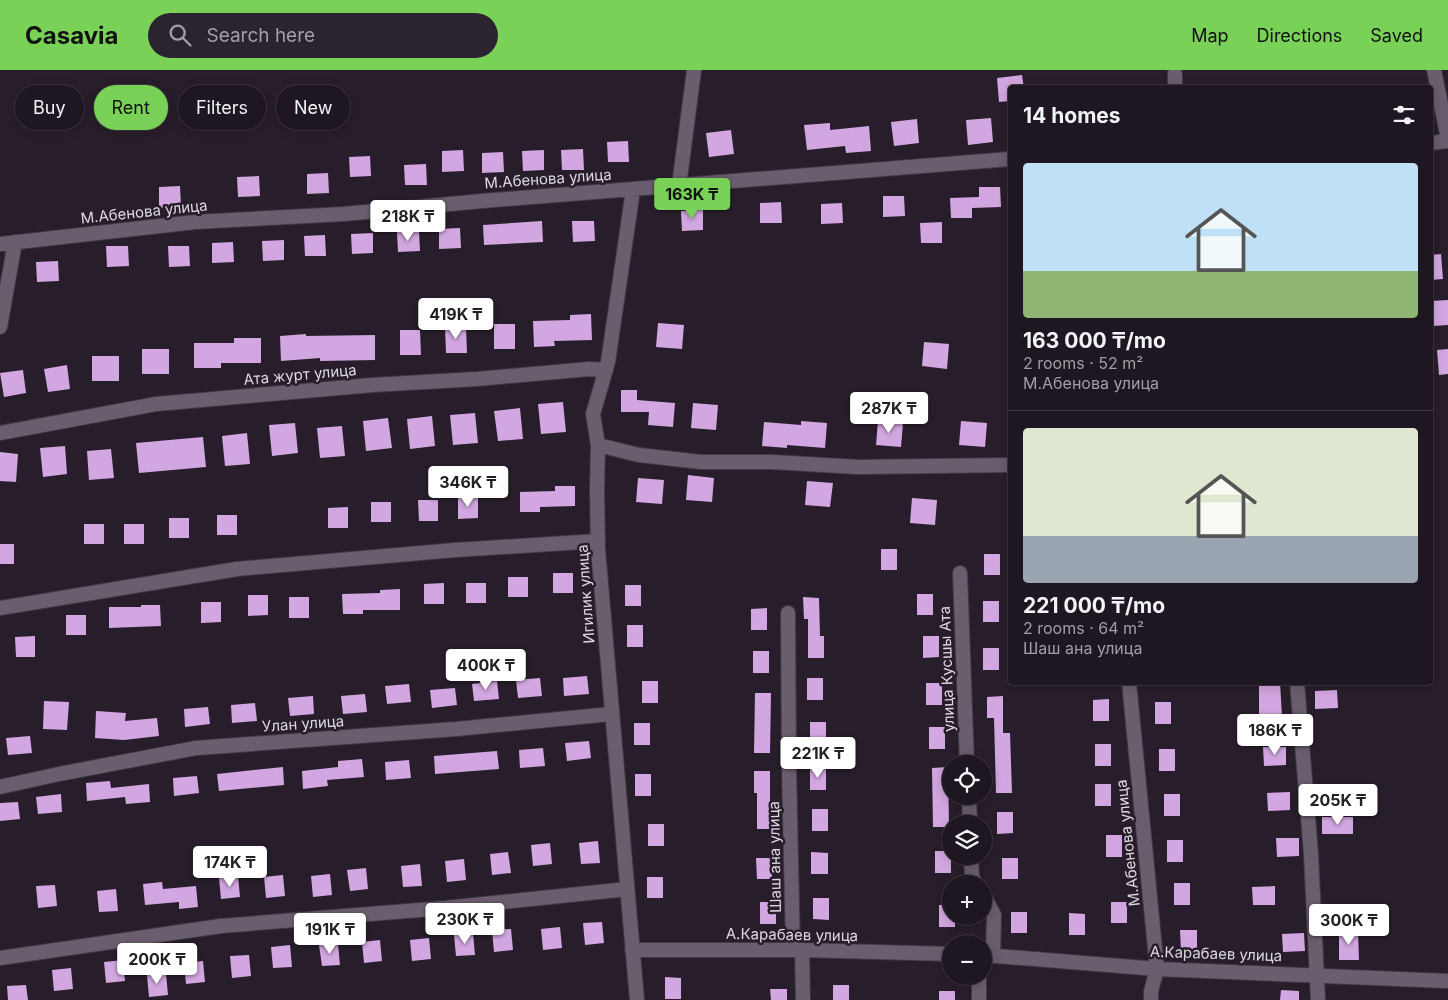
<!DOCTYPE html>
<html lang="en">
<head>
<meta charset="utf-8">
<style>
	:root { --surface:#1e1620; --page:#2b232d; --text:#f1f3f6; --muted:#a19fa5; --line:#3c353e; --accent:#79d157 }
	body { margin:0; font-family:Inter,sans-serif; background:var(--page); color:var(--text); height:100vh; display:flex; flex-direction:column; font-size:19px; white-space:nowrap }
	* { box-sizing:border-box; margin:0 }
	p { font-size:16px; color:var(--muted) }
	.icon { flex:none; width:28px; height:28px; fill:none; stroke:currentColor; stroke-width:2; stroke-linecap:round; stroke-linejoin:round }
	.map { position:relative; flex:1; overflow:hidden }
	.panel { position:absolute; left:1008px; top:15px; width:425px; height:600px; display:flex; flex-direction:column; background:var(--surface); border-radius:5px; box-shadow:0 2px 12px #0003,0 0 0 1px var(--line) }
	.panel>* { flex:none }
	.guide { position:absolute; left:15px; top:15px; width:475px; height:45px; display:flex; gap:10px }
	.fabs { position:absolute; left:942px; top:685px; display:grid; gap:10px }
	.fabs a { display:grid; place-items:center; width:50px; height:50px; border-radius:50%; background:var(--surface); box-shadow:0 2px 12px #0003,0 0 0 1px var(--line); font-size:25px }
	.price { position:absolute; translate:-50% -42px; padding:0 11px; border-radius:5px; background:#fff; color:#222; font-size:16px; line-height:32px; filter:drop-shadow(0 1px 2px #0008) }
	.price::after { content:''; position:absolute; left:50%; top:30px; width:15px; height:11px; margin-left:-8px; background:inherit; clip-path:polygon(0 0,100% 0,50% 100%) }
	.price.active { background:var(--accent); color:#111 }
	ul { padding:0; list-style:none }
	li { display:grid; align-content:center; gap:10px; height:265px; padding:0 15px }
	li+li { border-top:1px solid var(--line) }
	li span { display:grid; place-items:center; height:155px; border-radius:5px; color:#555 }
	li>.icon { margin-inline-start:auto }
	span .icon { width:90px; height:90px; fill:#fffc; stroke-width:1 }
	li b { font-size:21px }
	h2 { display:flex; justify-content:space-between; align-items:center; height:60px; padding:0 15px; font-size:21px }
	.tag { padding:0 18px; border-radius:22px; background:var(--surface); box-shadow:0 2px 12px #0003,0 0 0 1px var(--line); font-size:18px; line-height:45px }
	.tag.active { background:var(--accent); color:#111 }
	header { display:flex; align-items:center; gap:30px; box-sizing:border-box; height:70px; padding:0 25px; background:var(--accent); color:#111 }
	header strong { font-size:24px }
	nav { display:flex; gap:28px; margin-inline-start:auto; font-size:18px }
	.search { width:350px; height:45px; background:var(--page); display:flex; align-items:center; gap:12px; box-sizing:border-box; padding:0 18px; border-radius:28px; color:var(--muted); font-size:19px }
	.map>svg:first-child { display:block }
	.building { fill:#d2a6e0 }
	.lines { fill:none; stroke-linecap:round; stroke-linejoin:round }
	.street-casing { stroke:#413a44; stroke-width:16 }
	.street { stroke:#6a5e6e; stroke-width:14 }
	.labels { text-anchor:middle; stroke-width:5; stroke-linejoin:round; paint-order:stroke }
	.street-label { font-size:15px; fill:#ded8e1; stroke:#281e2b }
</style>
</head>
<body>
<header>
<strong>Casavia</strong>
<div class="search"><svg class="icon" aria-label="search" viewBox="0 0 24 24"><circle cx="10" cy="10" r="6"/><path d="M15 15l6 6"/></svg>Search here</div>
<nav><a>Map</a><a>Directions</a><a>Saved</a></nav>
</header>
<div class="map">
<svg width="1448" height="930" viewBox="0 0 1448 930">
	<rect width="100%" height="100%" fill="#281e2b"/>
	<!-- building -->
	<path class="building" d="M1022,5L1024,18H1010V31L999,32L997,8Z
		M991,48L993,72L968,75L966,50Z
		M917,49L919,73L894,76L891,52Z
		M830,53V60L869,56L871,81L846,83L845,76L807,80L804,55Z
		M731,60L734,84L709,87L706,63Z
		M628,71L629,92H608L607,72Z
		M583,79L584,100H562L561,80Z
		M463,80L464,101L442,102V81Z
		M544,80V100L523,101L522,81Z
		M503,82L504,102L482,103V83Z
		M370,86L371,106L350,107L349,87Z
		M426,94L427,115H405L404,95Z
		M328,103L329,123L307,124V104Z
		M259,106L260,126L238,127L237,107Z
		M180,116L181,137L159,138V117Z
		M979,117H1000L1001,137L972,138V148H951L950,128L979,127Z
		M883,126H904L905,146L883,147Z
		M781,132L782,153H760V133Z
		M842,133L843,153L821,154V134Z
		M703,140V160L682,161L681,141Z
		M542,151L543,172L484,175L483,155Z
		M572,151H594L595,171L573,172Z
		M942,152V173H921L920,153Z
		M460,158L461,178L439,179V159Z
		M419,161L420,181L398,182L397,162Z
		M373,163V183L352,184L351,164Z
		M325,165L326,186H305L304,166Z
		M284,170V190L263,191L262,171Z
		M233,172L234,192L212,193V173Z
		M106,176H128L129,196L107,197Z
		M168,176H189L190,196L169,197Z
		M1441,184L1443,209L1430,210V185Z
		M58,191L59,211L37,212L36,192Z
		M1448,230V255L1433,256L1431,231Z
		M591,244L592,270L554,271L555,276L534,277L533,251L570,250V245Z
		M658,253L684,255L682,279L656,277Z
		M494,254H515V279H494Z
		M466,257L467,283H446L445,258Z
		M400,260H420L421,285H400Z
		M306,264V266L375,265V290L320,291V288L281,291L280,266Z
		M234,268H261V293H221V298H194V273H234Z
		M924,272L949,274L947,299L922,296Z
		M142,279H169V304H142Z
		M1448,279V304L1439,305L1437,280Z
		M92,286H119V311H92Z
		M67,295L70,319L48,322L44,299Z
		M23,300L26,323L4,327L0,303Z
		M621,320H637V330L675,333L673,357L648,355L649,342H621Z
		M563,332L566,362L541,364L538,334Z
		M693,333L718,335L716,360L691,358Z
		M520,338L523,369L498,371L494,341Z
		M475,343L478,373L453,375L450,345Z
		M432,346L435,376L410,379L407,349Z
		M388,348L392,378L366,381L363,351Z
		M801,351L827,353L825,378L787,375V378L762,376L764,352L801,355Z
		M878,351L903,353L901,377L876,375Z
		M961,351L987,353L985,377L959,375Z
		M295,353L298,383L272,386L269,355Z
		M342,356L345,386L320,388L317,358Z
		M247,363L250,394L225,396L222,366Z
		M203,367L206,397L139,403L136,373Z
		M65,376L67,404L43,407L40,378Z
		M111,379L114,408L89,410L87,381Z
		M0,382L18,384L16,412L0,411Z
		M688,405L714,408L712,432L686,430Z
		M638,408L664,410L662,434L636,432Z
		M807,411L833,413L830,437L805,435Z
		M555,416H575V436L540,437V442H520V422L555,421Z
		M458,428H478V448L458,449Z
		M912,428L937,430L935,455L910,453Z
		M418,430H438V451H419Z
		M371,432H391V452H371Z
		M348,437V458H328V438Z
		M217,445H237V465H217Z
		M169,448H189V468H169Z
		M84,454H104V474H84Z
		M124,454H144V474H124Z
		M0,474H14V494H0Z
		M881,479H897V500H881Z
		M984,484H1000V505H984Z
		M553,503H573V523H553Z
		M508,507H528V527H508Z
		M444,513V534H424V514Z
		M466,513H486V533H466Z
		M625,515H641V536H625Z
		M400,519V540H363V544H343L342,524L380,523V520Z
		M917,524H933V545H917Z
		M248,525H268V545L248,546Z
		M289,527H309V548H289Z
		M803,527L819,528L820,566H824V588H808V549H804Z
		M983,531H999V552H983Z
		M201,532H221V552L201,553Z
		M141,535H160L161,556L109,558V537H141Z
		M767,538V560H751V539Z
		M66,545H86V565H66Z
		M627,555H643V577H627Z
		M35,566V587H16L15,567Z
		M923,566H939V587L923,588Z
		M983,578H999V600H983Z
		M753,581H769V603H753Z
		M587,606L589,624L564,626L563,608Z
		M540,608L542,626L518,628L516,610Z
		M807,608H823V630H807Z
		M497,611L499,629L474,631L472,614Z
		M642,611H658V633H642Z
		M1259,612H1280L1282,647L1259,648Z
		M926,613H942V635H926Z
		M409,614L411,632L387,634L385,616Z
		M455,618L457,635L432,638L430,620Z
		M1337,620L1338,638L1315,639V621Z
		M755,623H771L770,683H754Z
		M365,624L367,642L343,644L341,626Z
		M313,626L314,644L290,646L288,628Z
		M1003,626V663H1010L1012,723H996L994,648H987V627Z
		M1109,629V651H1093V630Z
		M44,631L69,632L67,660L43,659Z
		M1155,632H1171V654H1155Z
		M255,633L257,651L232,653L231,635Z
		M208,637L210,654L185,657L184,639Z
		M96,641L126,643L125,651L157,648L159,666L124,670L95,668Z
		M810,652H826V674H810Z
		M634,653H650V675H634Z
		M929,657H945V679H929Z
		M30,666L32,683L8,685L6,668Z
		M589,671L591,688L567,691L565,673Z
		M1095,674H1111V696H1095Z
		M1263,677H1286V695L1264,696Z
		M543,678L545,696L520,698L519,680Z
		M1159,679H1175V701H1159Z
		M497,681L499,699L435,704L434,686Z
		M362,689L364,707L327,710L328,716L303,719L302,701L338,697V691Z
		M409,690L411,708L386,710L385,692Z
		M283,697L284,715L219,721L217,704Z
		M948,697L949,757H933L932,698Z
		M810,698H826V720H810Z
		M754,701H770V737H773V759H757V723H754Z
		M635,704H651V726H635Z
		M197,706L199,723L174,726L173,708Z
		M110,711L111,718L149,714L150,732L126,734L125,727L87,731L86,713Z
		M1095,714H1111V736H1095Z
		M1290,722V740L1268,741L1267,723Z
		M61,724L62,742L38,744L36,727Z
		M1164,724H1180V746H1164Z
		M18,732L20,749L0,751V733Z
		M812,739H828V761H812Z
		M997,742H1013V763L997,764Z
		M1322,747H1353V764H1322Z
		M648,754H664V776H648Z
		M1106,765H1122V787H1106Z
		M1276,768H1299V786L1277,787Z
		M1167,770H1183V792H1167Z
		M598,771L600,793L581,794L579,773Z
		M550,773L552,794L533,796L531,775Z
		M935,781H951V803H935Z
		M508,782L511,803L492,805L490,784Z
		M811,782L828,783V804H811Z
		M756,788H772V809H757Z
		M1002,788H1018V809H1002Z
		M464,789L466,810L447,812L445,791Z
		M420,794L422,816L403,817L401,796Z
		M366,798L368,819L350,821L347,800Z
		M330,804L332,825L313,827L311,806Z
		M283,805L285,826L266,828L264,807Z
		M238,806L240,827L221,829L219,808Z
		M647,807H663V828H647Z
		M162,812L163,819L196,816L198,837L179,839V832L145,835L143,814Z
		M1174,813H1190V835H1174Z
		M55,815L57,836L38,838L36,816Z
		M1275,816V835H1253L1252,817Z
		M116,819L118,841L99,842L97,821Z
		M813,828H829V850L813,849Z
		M760,832H776V854H760Z
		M1111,832H1127V853H1111Z
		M939,835H951V846H955V857H939Z
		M1011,842H1027V863H1011Z
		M1069,843L1085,844V865H1069Z
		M602,852L604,873L585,875L583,853Z
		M560,857L562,878L543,880L541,859Z
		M511,859L513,880L494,882L492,860Z
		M1180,860H1197V881H1181Z
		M1339,862H1358L1359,890H1339Z
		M473,863L475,885L456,886L454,865Z
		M1304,863L1305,881L1283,882L1282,864Z
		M429,868L431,889L412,891L410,870Z
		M380,870L382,891L364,893L362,872Z
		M338,874L340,895L322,896L319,875Z
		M290,875L292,897L273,898L271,877Z
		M249,885L251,906L232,908L230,886Z
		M123,890L125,911L106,913L104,892Z
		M203,891L205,912L186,914L184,893Z
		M71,898L73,919L54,921L52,900Z
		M166,904L168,925L149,927L147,905Z
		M665,907L681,908V929H665Z
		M26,915L28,930H8L7,916Z
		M833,915H849V930H833Z
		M770,919H787V930H771Z
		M1281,920L1299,921V930H1280Z
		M939,921H955V930H939Z"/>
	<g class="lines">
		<defs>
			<path id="street" d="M1434,0L1448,69
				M1175,18V4
				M1430,73L1448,71
				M679,116L694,0
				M633,120L608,292L593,344L598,375L597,420L598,479L637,930
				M0,174L195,152L344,144L482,131L1010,89
				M0,257L15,172
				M0,363L156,334L372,315L477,309L589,299L606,300
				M598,375L639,385L701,392H772L858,397L1010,395
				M960,503L967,694
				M0,538L237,499L455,480L598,471
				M788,543L789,699L793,880
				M1129,612L1157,899L1151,921V930
				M1297,612L1311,784L1318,930
				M0,717L59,704L196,678L456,659L611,644
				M969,726L970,754
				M971,786L972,807L976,814
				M984,826L994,845L993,885
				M632,880H802L951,884
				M802,880L803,930
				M984,885L1157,899L1448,911
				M0,888L221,856L445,838L627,819
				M979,930V906"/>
		</defs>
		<!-- street casing -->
		<use href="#street" class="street-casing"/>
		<!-- street -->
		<use href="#street" class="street"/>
	</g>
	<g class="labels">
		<!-- street labels -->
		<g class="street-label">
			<text transform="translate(548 109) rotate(-4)" y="5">М.Абенова улица</text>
			<text transform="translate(144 142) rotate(-6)" y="5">М.Абенова улица</text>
			<text transform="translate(300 305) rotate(-5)" y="5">Ата журт улица</text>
			<text transform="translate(586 524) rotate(-94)" y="5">Игилик улица</text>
			<text transform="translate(947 599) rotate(-92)" y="5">улица Кусшы Ата</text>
			<text transform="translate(303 654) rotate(-4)" y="5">Улан улица</text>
			<text transform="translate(1128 773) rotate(-96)" y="5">М.Абенова улица</text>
			<text transform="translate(775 787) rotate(-91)" y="5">Шаш ана улица</text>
			<text transform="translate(792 865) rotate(1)" y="5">А.Карабаев улица</text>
			<text transform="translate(1216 884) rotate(2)" y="5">А.Карабаев улица</text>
		</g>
	</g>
</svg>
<div class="fabs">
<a><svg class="icon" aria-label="locate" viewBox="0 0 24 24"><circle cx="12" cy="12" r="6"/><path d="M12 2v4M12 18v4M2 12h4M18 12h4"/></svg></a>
<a><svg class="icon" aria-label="layers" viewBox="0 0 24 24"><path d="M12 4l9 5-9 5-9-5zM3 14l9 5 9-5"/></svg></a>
<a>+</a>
<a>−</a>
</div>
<b class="price active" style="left:692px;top:150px">163K ₸</b>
<b class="price" style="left:408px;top:172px">218K ₸</b>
<b class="price" style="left:456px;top:270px">419K ₸</b>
<b class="price" style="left:889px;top:364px">287K ₸</b>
<b class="price" style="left:468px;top:438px">346K ₸</b>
<b class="price" style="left:486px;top:621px">400K ₸</b>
<b class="price" style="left:1275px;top:686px">186K ₸</b>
<b class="price" style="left:818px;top:709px">221K ₸</b>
<b class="price" style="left:1338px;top:756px">205K ₸</b>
<b class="price" style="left:230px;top:818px">174K ₸</b>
<b class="price" style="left:465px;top:875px">230K ₸</b>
<b class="price" style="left:1349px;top:876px">300K ₸</b>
<b class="price" style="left:330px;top:885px">191K ₸</b>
<b class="price" style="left:157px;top:915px">200K ₸</b>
<div class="guide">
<a class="tag">Buy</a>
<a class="tag active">Rent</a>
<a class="tag">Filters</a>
<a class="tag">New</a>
</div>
<section class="panel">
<h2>14 homes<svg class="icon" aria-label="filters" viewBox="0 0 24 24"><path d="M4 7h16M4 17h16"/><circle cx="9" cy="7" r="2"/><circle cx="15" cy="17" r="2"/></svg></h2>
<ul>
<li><span style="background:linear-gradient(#bfe0f5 70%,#8fb573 0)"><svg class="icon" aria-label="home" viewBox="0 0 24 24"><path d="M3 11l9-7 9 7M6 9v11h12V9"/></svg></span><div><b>163 000 ₸/mo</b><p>2 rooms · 52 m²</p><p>М.Абенова улица</p></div></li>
<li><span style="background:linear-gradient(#dfe7d0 70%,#9aa5b1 0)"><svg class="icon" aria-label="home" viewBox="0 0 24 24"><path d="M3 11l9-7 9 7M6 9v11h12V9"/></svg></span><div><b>221 000 ₸/mo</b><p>2 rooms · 64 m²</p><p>Шаш ана улица</p></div></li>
</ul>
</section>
</div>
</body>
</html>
